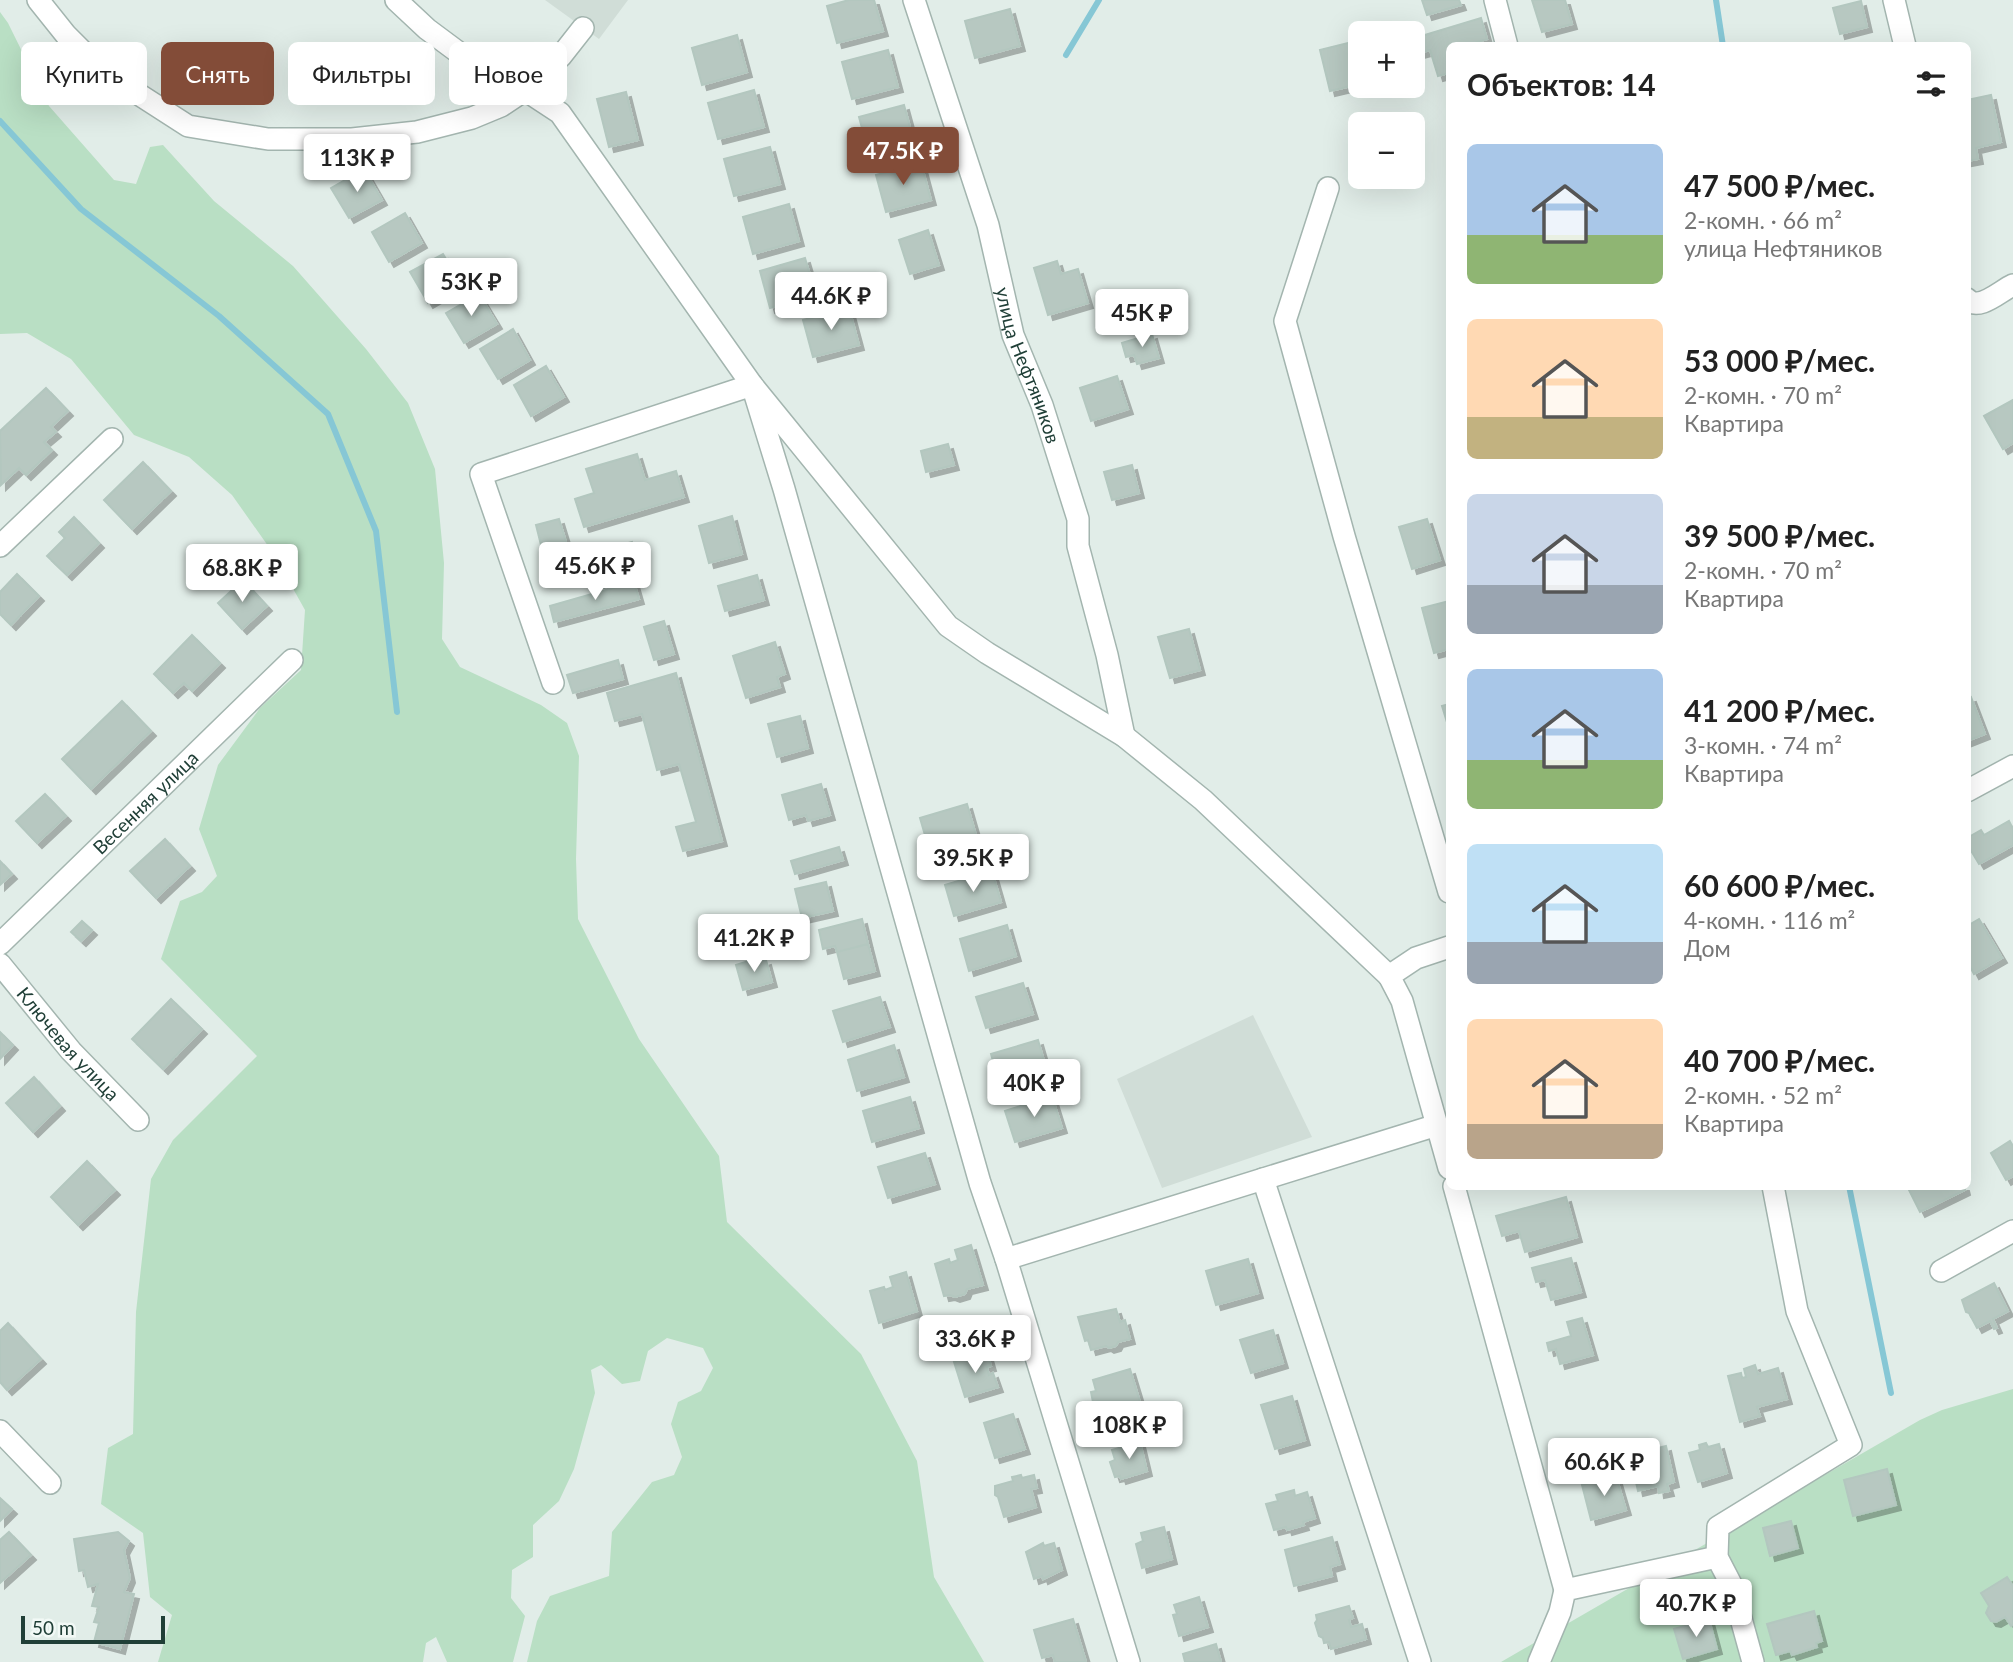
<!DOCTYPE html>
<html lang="ru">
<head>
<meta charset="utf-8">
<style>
	:root { --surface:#fff; --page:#f2f2f2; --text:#222; --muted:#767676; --accent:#834c38 }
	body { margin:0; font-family:Lato,sans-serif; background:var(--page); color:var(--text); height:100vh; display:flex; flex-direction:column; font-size:26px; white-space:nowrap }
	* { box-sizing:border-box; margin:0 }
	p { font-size:23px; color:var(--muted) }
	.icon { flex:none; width:38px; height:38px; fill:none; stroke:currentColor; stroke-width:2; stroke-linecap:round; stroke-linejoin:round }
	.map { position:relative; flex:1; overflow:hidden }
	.side { position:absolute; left:1446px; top:42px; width:525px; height:1148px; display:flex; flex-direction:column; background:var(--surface); border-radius:10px; box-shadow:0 7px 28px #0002 }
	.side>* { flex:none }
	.banner { position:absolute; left:21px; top:42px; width:665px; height:63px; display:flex; gap:14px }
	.buttons { position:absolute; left:1348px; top:21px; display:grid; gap:14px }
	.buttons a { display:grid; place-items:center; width:77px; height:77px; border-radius:10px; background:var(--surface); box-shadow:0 7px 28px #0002; font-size:35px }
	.scale { position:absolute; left:21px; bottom:18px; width:144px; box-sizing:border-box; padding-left:7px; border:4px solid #203f37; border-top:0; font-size:19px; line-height:24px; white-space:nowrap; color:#203f37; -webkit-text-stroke:5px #f2f9f6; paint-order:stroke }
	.price { position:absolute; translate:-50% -60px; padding:0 16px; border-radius:7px; background:#fff; color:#222; font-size:23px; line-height:46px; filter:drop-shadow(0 2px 4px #0008) }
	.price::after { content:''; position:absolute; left:50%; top:42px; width:21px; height:16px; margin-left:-10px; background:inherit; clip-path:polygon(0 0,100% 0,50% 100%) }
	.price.current { background:var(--accent); color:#fff }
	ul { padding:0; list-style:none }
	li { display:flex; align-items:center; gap:21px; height:175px; padding:0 21px }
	li span { display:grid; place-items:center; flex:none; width:196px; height:140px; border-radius:10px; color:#555 }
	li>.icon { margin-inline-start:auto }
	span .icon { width:84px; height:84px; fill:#fffc; stroke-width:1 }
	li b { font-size:30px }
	h2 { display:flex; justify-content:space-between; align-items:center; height:84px; padding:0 21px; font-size:30px }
	.tag { padding:0 24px; border-radius:10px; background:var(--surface); box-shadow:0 7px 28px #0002; font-size:24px; line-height:63px }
	.tag.current { background:var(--accent); color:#fff }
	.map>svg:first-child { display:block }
	.built { fill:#d0ddd7 }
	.green { fill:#b9dfc4 }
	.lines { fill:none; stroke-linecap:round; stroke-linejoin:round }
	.stream { stroke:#86c7d5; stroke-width:6 }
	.building { fill:#b7c8c1; stroke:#b3c7bf; stroke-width:2; filter:url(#shadow) }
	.minor-casing { stroke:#a3b5af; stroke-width:24 }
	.minor { stroke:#fff; stroke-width:21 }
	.labels { text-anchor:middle; stroke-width:6; stroke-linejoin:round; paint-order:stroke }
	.street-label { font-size:19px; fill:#203f37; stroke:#f2f9f6 }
</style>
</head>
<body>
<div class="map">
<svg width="2013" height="1662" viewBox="0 0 2013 1662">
	<defs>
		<filter id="shadow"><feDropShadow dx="5" dy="5" stdDeviation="0" flood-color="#0004"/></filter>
	</defs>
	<rect width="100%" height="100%" fill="#e1ede8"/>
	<!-- built -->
	<path class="built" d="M545,0H628L599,39Z
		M1253,1015L1312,1137L1162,1188L1117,1079Z"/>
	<!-- green -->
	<path class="green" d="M0,12L8,23L49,106L114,180L136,184L150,147L163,145L214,201L293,266L366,349L408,403L435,469L444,563L442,639L460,667L541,705L567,723L579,756L576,859L578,919L639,1039L719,1156L727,1222L861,1354L917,1461L934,1577L984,1662H527L537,1621L550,1596L609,1576L612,1532L652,1482L674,1475L682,1457L671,1424L678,1402L701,1391L713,1368L703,1348L667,1338L648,1351L640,1381L622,1384L601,1365L591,1370L595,1393L574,1469L559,1501L533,1525V1557L512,1570L511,1598L525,1616L513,1662H447L436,1637L426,1643L423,1662H158L172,1615L150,1597L143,1533L101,1504L108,1448L133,1434L136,1312L151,1179L173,1140L257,1056L161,959L180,901L202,892L217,876L199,829L218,765L260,708L301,670L305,610L273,553L232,495L189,457L134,435L71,359L27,333L0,334Z
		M2013,1389V1662H1501L1920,1420L1942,1410Z"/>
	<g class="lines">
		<!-- stream -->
		<path class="stream" d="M1716,0L1723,46
			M1066,55L1099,0
			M0,121L81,209L219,316L328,414L376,531L397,712
			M1849,1186L1891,1393"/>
	</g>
	<!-- building -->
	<path class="building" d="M849,0H874L883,31L837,43L827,6Z
		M1422,0H1459L1461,5L1427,15Z
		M1532,0H1565L1572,24L1542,32Z
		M1861,1L1867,27L1840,34L1833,8Z
		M1010,9L1020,46L975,58L965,21Z
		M1481,18L1487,39L1471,44L1472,46H1449V73L1438,76L1430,50L1419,53L1415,38Z
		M737,35L747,72L702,85L692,48Z
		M1360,40V84L1330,91L1320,50Z
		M888,50L898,87L852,99L842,62Z
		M754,90L764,127L718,139L708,103Z
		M626,92L638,140L609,147L597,99Z
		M1991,95L2001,142L1976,148L1978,159L1967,161V100Z
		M904,105L914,142L869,154L859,117Z
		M770,147L780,184L734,196L724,159Z
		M921,163L931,200L886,212L876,175Z
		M364,169L382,200L349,218L331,188Z
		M789,204L799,241L753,254L743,217Z
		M405,213L422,243L389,262L372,232Z
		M928,230L939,265L910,274L899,240Z
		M443,254L461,284L428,303L410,272Z
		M805,258L816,295L770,308L760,271Z
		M1057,261L1061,274L1078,269L1088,303L1048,315L1034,268Z
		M479,294L497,324L464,343L446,313Z
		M849,308L859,345L813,357L803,320Z
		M513,329L530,360L498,379L480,349Z
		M1152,334L1159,358L1137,364L1134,355L1126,357L1122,343Z
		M546,366L564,397L531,416L514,385Z
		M1117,376L1128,409L1091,421L1080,388Z
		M46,388L68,411L51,427L56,432L44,442L52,450L26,475L19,468L1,485L0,431Z
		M2013,400V443L2003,449L1984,416Z
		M948,444L954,465L926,472L921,451Z
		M637,454L645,480L676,471L684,497L584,527L575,499L594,493L586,469Z
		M143,462L171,491L132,529L104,500Z
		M1132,465L1139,493L1112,500L1104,472Z
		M732,516L742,554L709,563L699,526Z
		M74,517L99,543L67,575L47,556L65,538L59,532Z
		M559,519L566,542L542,549L536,525Z
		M1427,519L1440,560L1412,569L1399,527Z
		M632,542L640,569L633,571L636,579L604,588L601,578L593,580L590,567L594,565L591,553Z
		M566,548L568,556L557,559L554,551Z
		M17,574L39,596L11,625L0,614V592Z
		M757,575L764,600L725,611L718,586Z
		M243,580L267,606L242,629L218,603Z
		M634,582L639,599L554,622L550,606Z
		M1449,601V649L1434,653L1422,608Z
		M664,621L674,654L654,660L644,627Z
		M1189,629L1200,670L1170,678L1158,637Z
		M192,635L220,663L192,691L184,683L173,693L154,674Z
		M775,642L785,674L777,677L780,687L746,698L733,656Z
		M618,660L623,679L573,693L567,675Z
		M676,673L722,841L683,851L676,827L696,822L679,764L657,770L642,714L615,721L607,693Z
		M1971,697L1985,734L1967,741V698Z
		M122,701L151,731L91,789L62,759Z
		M1449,704V729L1442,706Z
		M800,716L808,748L777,757L768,724Z
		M821,784L830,815L808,821L806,815L789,820L782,795Z
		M45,794L66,816L37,843L16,821Z
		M967,804L976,835L929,849L920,818Z
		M2009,821L2013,829V845L1979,864L1967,844V838L1981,830L1984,835Z
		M165,839L190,866L156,898L130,871Z
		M839,847L843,860L795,874L791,861Z
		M0,861L12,874L0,885Z
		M992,871L1001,902L954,916L945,885Z
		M826,882L833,911L802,918L795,889Z
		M862,919L868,944L837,952L835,946L823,949L819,930Z
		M1979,919L2002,958L1974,974L1967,961V926Z
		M82,921L92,930L81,941L71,932Z
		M1007,925L1016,956L969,971L960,939Z
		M868,944L875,971L844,979L837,952Z
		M752,960L753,964L766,960L772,982L743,990L736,965Z
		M1023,983L1033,1014L986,1028L976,997Z
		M880,997L890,1027L843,1042L833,1011Z
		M171,999L202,1029L163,1069L132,1039Z
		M0,1032L13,1045L0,1059Z
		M1038,1040L1047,1071L1000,1086L991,1054Z
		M894,1045L904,1077L857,1091L848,1060Z
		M34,1077L60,1106L33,1132L6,1103Z
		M1052,1096L1062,1128L1015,1142L1005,1111Z
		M910,1097L919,1128L872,1142L863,1111Z
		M2010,1141L2013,1146V1176L2006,1180L1991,1153Z
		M925,1153L935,1184L888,1198L878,1167Z
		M87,1161L115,1190L78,1225L51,1197Z
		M1907,1186H1964L1965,1190L1920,1212Z
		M1566,1197L1577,1237L1525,1252L1519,1231L1502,1236L1496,1216Z
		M971,1245L983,1285L967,1289L965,1294L955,1297L950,1295L944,1296L935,1264L949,1259L950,1263L958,1260L955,1250Z
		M1571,1258L1581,1292L1551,1300L1545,1280L1536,1282L1532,1268Z
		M1248,1259L1258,1293L1216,1305L1206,1271Z
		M906,1272L917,1311L879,1323L870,1291L884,1287L885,1290L893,1287L890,1277Z
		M1994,1283L2008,1311L1993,1319L1997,1328L1994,1329L1990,1321L1977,1328L1969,1313L1966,1312L1962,1300Z
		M1116,1309L1120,1322L1125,1320L1130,1339L1118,1342L1116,1346L1109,1348L1106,1346L1091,1350L1088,1340L1085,1341L1078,1317Z
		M1582,1318L1593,1355L1560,1364L1556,1349L1549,1351L1547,1343L1571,1336L1567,1322Z
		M8,1323L41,1359L7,1390L0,1382V1331Z
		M1273,1330L1283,1363L1251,1373L1240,1340Z
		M987,1352L991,1366L987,1367L989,1375L993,1373L998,1387L965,1397L954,1362Z
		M1755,1365L1758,1374L1778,1368L1787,1399L1757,1407L1760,1416L1740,1422L1728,1376L1741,1373L1742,1378L1746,1377L1744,1369Z
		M1130,1369L1140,1402L1103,1413L1099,1401L1093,1402L1091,1392L1096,1391L1093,1380Z
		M1292,1396L1305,1440L1275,1449L1261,1405Z
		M1013,1414L1025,1449L995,1458L984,1423Z
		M1140,1442L1147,1471L1121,1479L1120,1476L1115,1477L1110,1462L1115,1460L1112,1450Z
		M1706,1443L1708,1447L1719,1444L1727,1473L1698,1482L1689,1453L1700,1450L1699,1445Z
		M1666,1446L1674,1482L1667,1484L1669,1491L1659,1493L1658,1486L1638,1491L1630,1455Z
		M1887,1469L1896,1505L1853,1516L1844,1480Z
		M1021,1475L1022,1478L1034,1475L1037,1488L1031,1489L1036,1507L1004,1517L998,1497L995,1495V1486L1013,1481L1012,1477Z
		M1616,1476L1626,1510L1591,1520L1582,1485Z
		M1294,1490L1295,1496L1307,1492L1315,1518L1303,1522L1304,1525L1287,1530L1286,1527L1274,1530L1266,1504L1278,1501L1276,1495Z
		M0,1498L12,1509L0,1521Z
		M1791,1521L1798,1548L1770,1556L1763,1528Z
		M1164,1527L1172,1559L1142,1568L1136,1544L1143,1541L1141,1533Z
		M9,1532L31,1555L0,1583V1540Z
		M118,1532L129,1541L124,1550L130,1578L124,1592L134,1594L120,1649L94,1642L99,1623L94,1622L99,1607L92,1606L98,1584L88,1587L84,1570L79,1571L74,1539Z
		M1332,1537L1340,1564L1330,1567L1332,1576L1294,1586L1285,1550Z
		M1043,1543L1044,1546L1054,1543L1062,1570L1043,1579L1042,1576L1034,1579L1026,1552Z
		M2007,1577L2013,1586V1624L2011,1626L2005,1617L1996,1622L1991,1621L1986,1613L1989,1606L1981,1593Z
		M1199,1597L1208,1627L1179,1636L1173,1615L1177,1614L1174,1605Z
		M1349,1606L1353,1618L1349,1620L1351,1627L1362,1624L1366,1639L1331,1649L1329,1642L1324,1643L1323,1638L1319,1636L1315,1623L1317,1620L1316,1615Z
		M1814,1611L1822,1641L1816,1643L1817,1647L1792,1655L1790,1651L1776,1655L1767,1624Z
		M1073,1619L1086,1662H1055L1053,1655L1042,1658L1034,1630Z
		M1709,1619L1717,1649L1683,1659L1674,1629Z
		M1216,1644L1221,1662H1185L1183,1654Z"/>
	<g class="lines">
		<defs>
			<g id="minor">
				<path d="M38,0L66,35L101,70L188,126L268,139H352L417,132L472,118L501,106L525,90L561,56L583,28"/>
				<path d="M396,0L427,29L474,64L525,90L560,113L752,385L948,626L987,653L1124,736L1203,800L1389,976"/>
				<path id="s1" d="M914,0L988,225L1013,335L1042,405L1078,519V546L1107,655L1124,736"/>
				<path d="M1495,0L1507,46"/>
				<path d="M1894,0L1905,46"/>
				<path d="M1328,188L1285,321L1344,536L1449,892"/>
				<path d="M1967,299C1979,312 2000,291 2013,285"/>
				<path d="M0,546L112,439"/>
				<path d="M553,683L481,474L752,385L784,489L980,1183L1006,1259L1129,1662"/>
				<path d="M1967,791L2013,766"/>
				<path id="s2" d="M0,944L292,660"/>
				<path d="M1449,947L1416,958L1389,976L1402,1001L1449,1168"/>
				<path id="s3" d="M0,964L71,1051L138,1120"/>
				<path d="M1263,1179L1420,1662"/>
				<path d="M1454,1186L1565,1590"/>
				<path d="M1006,1259L1437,1125"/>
				<path d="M1941,1271L2013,1231"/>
				<path d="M0,1431L50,1483"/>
				<path d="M1539,1662L1560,1612L1565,1590L1717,1557"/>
				<path d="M1753,1662L1732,1586L1717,1557L1718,1527L1851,1445L1797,1311L1773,1186"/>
			</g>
		</defs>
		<!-- minor casing -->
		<use href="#minor" class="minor-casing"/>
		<!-- minor -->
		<use href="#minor" class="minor"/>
	</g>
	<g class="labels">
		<!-- street labels -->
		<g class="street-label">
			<text dy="7" stroke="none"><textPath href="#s1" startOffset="383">улица Нефтяников</textPath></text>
			<text dy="7" stroke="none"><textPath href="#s2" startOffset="203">Весенняя улица</textPath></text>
			<text dy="7" stroke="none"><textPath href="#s3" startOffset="105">Ключевая улица</textPath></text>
		</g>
	</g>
</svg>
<div class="buttons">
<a>+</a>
<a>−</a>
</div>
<div class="scale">50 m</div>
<b class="price current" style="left:903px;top:187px">47.5K ₽</b>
<b class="price" style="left:357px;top:194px">113K ₽</b>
<b class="price" style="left:471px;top:318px">53K ₽</b>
<b class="price" style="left:831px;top:332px">44.6K ₽</b>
<b class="price" style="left:1142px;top:349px">45K ₽</b>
<b class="price" style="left:595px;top:602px">45.6K ₽</b>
<b class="price" style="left:242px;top:604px">68.8K ₽</b>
<b class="price" style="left:973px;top:894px">39.5K ₽</b>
<b class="price" style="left:754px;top:974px">41.2K ₽</b>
<b class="price" style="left:1034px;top:1119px">40K ₽</b>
<b class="price" style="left:975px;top:1375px">33.6K ₽</b>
<b class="price" style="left:1129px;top:1461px">108K ₽</b>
<b class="price" style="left:1604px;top:1498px">60.6K ₽</b>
<b class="price" style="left:1696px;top:1639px">40.7K ₽</b>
<div class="banner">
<a class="tag">Купить</a>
<a class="tag current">Снять</a>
<a class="tag">Фильтры</a>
<a class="tag">Новое</a>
</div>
<section class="side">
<h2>Объектов: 14<svg class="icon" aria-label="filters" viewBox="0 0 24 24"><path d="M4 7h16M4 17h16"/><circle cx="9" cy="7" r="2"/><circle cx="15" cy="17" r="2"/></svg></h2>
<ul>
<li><span style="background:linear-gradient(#a9c7e8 65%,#8fb573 0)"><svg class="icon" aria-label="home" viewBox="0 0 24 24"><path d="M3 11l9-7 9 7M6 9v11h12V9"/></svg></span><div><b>47 500 ₽/мес.</b><p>2-комн. · 66 m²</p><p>улица Нефтяников</p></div></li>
<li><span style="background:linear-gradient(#ffd9b3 70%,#c2b280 0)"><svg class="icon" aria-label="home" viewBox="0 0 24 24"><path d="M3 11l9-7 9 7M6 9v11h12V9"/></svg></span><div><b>53 000 ₽/мес.</b><p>2-комн. · 70 m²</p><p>Квартира</p></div></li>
<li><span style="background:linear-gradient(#c9d6e8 65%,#9aa5b1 0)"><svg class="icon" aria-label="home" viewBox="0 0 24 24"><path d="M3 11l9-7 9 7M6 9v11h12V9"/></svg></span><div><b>39 500 ₽/мес.</b><p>2-комн. · 70 m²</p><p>Квартира</p></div></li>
<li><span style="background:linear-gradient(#a9c7e8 65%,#8fb573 0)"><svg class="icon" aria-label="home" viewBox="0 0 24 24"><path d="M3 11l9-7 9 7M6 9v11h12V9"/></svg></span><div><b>41 200 ₽/мес.</b><p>3-комн. · 74 m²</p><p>Квартира</p></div></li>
<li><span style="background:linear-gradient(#bfe0f5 70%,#9aa5b1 0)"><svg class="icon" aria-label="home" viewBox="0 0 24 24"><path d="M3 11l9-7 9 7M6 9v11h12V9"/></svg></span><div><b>60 600 ₽/мес.</b><p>4-комн. · 116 m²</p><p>Дом</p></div></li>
<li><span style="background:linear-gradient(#ffd9b3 75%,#b9a48a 0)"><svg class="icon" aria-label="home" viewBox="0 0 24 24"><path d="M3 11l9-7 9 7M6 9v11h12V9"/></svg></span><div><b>40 700 ₽/мес.</b><p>2-комн. · 52 m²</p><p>Квартира</p></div></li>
</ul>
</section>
</div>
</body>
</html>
